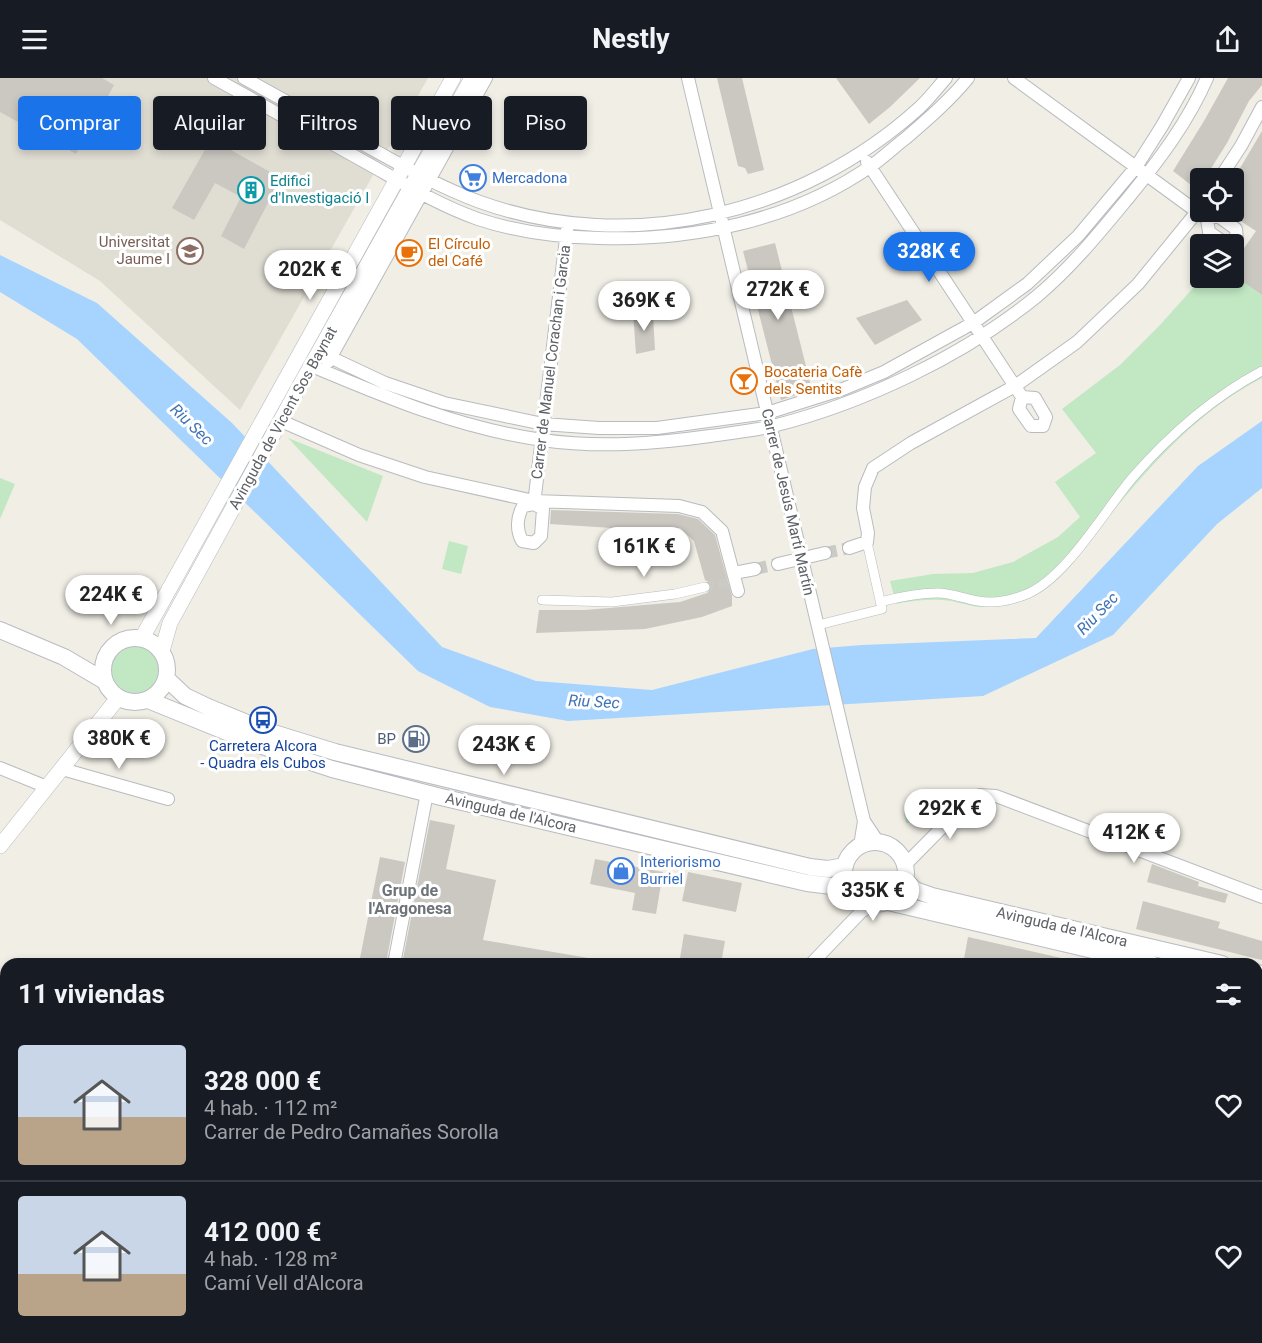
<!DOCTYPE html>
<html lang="es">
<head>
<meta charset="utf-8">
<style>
	:root { --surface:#171b24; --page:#20242c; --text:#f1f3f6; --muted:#9ea1a6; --line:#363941; --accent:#1a73e8 }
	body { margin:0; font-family:Roboto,sans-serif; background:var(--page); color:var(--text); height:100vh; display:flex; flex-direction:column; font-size:22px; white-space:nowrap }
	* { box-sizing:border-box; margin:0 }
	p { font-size:20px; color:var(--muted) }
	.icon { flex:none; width:33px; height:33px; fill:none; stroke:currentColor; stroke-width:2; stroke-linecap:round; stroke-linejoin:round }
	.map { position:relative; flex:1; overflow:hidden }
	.sheet { position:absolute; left:0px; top:880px; width:1263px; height:386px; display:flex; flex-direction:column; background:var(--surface); border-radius:18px 18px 0 0; box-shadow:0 3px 9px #0003 }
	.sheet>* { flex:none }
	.guide { position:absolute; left:18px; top:18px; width:600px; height:54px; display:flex; gap:12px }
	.buttons { position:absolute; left:1190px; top:90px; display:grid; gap:12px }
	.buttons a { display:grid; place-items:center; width:54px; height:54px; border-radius:6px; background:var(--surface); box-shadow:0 3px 9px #0003; font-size:30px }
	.price { position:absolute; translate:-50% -51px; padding:0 14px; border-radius:21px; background:#fff; color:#222; font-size:20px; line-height:39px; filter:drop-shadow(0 2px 3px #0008) }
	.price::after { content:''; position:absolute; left:50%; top:36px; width:18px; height:14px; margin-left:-9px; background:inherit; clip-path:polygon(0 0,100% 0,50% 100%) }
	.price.active { background:var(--accent); color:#fff }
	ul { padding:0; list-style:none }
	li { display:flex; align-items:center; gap:18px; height:150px; padding:0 18px }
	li+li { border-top:2px solid var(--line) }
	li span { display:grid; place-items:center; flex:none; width:168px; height:120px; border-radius:6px; color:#555 }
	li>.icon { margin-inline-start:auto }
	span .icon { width:72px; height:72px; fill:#fffc; stroke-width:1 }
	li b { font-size:26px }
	h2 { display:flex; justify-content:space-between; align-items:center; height:72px; padding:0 18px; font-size:26px }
	.pill { padding:0 21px; border-radius:6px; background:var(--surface); box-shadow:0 3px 9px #0003; font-size:21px; line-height:54px }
	.pill.active { background:var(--accent); color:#fff }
	header { display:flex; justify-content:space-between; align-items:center; height:78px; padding:0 18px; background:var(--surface); font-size:27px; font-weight:700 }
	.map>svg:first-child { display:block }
	.education { fill:#e0ddd3 }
	.green { fill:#c1e8c3 }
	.water { fill:#a6d4ff }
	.building { fill:#cbc8c2 }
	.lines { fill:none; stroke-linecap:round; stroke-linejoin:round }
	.pedestrian-tunnel { stroke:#cbcbc5; stroke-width:9; stroke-dasharray:9 4.5; stroke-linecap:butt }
	.minor-tunnel { stroke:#cbcbc5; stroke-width:12; stroke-dasharray:12 6; stroke-linecap:butt }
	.pedestrian-casing { stroke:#b8bbbf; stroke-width:10 }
	.minor-casing { stroke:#b8bbbf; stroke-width:14 }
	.tertiary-casing { stroke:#b8bbbf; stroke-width:16 }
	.secondary-casing { stroke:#b9bbc1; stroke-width:18 }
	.pedestrian { stroke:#fff; stroke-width:9 }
	.minor { stroke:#fff; stroke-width:12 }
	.tertiary { stroke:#fff; stroke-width:15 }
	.secondary { stroke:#fff; stroke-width:16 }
	.labels { text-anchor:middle; stroke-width:6; stroke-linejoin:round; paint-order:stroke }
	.shop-label { font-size:15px; fill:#366cbe; stroke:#fff; text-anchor:start }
	.culture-label { font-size:15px; fill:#0d838f; stroke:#fff; text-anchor:start }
	.education-label { font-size:15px; fill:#785e54; stroke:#fff; text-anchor:end }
	.food-label { font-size:15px; fill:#c56008; stroke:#fff; text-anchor:start }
	.street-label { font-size:15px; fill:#5d6166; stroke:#fff }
	.service-label { font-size:15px; fill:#4e5e75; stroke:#fff; text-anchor:end }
	.transit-label { font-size:15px; fill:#164399; stroke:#fff }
	.water-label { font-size:16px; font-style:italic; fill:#3f73b5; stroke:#fff }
	.neighbourhood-label { font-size:16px; font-weight:bold; fill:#6e7378; stroke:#fff }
</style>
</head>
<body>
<header><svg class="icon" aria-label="menu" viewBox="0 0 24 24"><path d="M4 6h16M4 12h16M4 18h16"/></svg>Nestly<svg class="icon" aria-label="share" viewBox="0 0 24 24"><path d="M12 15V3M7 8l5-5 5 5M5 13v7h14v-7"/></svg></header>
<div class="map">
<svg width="1262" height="1265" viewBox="0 0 1262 1265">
	<rect width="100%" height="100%" fill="#f0eee5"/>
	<!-- education -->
	<path class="education" d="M0,0H428L240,332L100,203L0,142Z"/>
	<!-- green -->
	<path class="green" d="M1233,197L1262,217V300C1202,331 1156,381 1114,432C1089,462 1066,504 1030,520C1015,527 997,529 981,529C967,528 954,522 941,522C926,521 910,523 896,526L890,503L933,496L973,495L1013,484L1058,459L1080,439L1055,404L1096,375L1062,331L1120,287L1160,247L1202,200H1233Z
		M288,360L383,398L367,444Z
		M0,400L15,406L0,441Z
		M449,463L468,468L461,496L442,491Z
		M110 592a25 25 0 1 1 50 0a25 25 0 1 1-50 0Z
		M919,734L921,747L914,748L913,745H906L904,735Z"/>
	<!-- water -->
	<path class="water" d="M0,177L97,225L232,345L442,569L536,603L652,612L813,571L862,567L1036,560L1198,388L1262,343V410L1217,446L1113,557L983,618L568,643L490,629L418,593L77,261L0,214Z"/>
	<!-- building -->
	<path class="building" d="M0,0H102L114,7L76,76L0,34Z
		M717,0H742L764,92L748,96L745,90L738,88Z
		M836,0H920L890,29L869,46Z
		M1228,0H1262V7L1249,23L1227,65L1205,100H1200V114L1173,93L1204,43Z
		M1262,53V217L1233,197V186L1256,153L1233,138V102Z
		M211,61L281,100L244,171L221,158L241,119L215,105L194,142L172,130Z
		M775,165L812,312L781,322L743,173Z
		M907,222L922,242L875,267L856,240Z
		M633,234L653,236L655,272L636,276Z
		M551,432L678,436L698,441L715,457L732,518V528L702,539L645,551L536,555L539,532H585L680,524L707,515L712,510L710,505L705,502L694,463L680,450H612L550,446Z
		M430,742L455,747L446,791L496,802L483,862L594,881V886H402Z
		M380,779L405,784L386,885L360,880Z
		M595,781L663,794L656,836L632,832L635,815L590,806Z
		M1152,786L1199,804L1198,808L1228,816L1225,825L1147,804Z
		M688,794L742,805L736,834L682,823Z
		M1143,823L1220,844L1218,850L1262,863V882L1136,851Z
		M684,856L725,863L721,886H679Z
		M968,859L1070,882V886H963Z"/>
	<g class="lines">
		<!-- pedestrian-tunnel -->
		<path class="pedestrian-tunnel" d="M705,509L729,505"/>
		<!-- minor-tunnel -->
		<path class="minor-tunnel" d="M825,475L849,470
			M755,491L778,486"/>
		<defs>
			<path id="pedestrian" d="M542,522L612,524L675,516L705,509
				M880,524C899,519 918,515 938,515C951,515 965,521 978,523C994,526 1012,522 1027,516C1066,500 1105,432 1133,399C1169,358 1213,319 1262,293
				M818,547L882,531L867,464"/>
			<path id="minor" d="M214,0C264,28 314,56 365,84C401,104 438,127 478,141C517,154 557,159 599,160C692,163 792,143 871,88C883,80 894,69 906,60C928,41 950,22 968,0
				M244,0C284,22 323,44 363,66C401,87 439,109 480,124C631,178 802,136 919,30C929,21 937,10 946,0
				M688,0L864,743L878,764
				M1014,0L1207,141L1209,154L1226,166L1237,162L1236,151L1218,138L1207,141
				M867,84L1022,319L1019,331L1031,348H1043L1046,339L1035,320L1022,319
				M1220,100L1241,68L1262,29
				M319,274L385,305L444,325L543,346L599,350H657L767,335L843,311L884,294L973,245L1027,206L1078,158L1136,89L1162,48L1189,0
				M328,284L486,0
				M312,288C388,320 459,350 542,362C599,370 653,366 710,358C731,355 752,353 773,348C864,325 963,278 1036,219C1071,190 1100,154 1129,119C1159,82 1188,44 1207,0
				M281,343L359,377L425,399L534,423L679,428L702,434L722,453L738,513
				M534,426L567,152
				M534,426L543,431L541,458L534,465L522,463C516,452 517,439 523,428Z
				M849,470L867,464L868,455L863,430L865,409L873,390L911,365L1015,308L1077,264L1138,206L1200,130
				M778,486L825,475
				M734,495L755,491
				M0,690L47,709
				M62,691L168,721
				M860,768L864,743
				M905,787L968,723L980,717L996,718L1262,819
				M394,886L427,715
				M811,886L861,834L873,826
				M1257,1212L1262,1214
				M581,1260L594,1265
				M486,1265L490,1260
				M1131,1265L1132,1264"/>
			<path id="tertiary" d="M142,560L453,0
				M162,573L170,545L298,311L472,0
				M0,768L118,620"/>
			<path id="secondary" d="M0,552L64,579L103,602
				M103 592a32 32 0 1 1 64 0a32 32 0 1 1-64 0Z
				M166,600L185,618L208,629L264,652L335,674L810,789L828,791L845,788
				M148,622L259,667L332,691L441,719L807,805L848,810
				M844 795a31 31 0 1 1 62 0a31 31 0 1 1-62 0Z
				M906,803L915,812L932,818L1222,886
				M888,824L1152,886
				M1257,895L1262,896
				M1257,911L1262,913"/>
		</defs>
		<!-- pedestrian casing -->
		<use href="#pedestrian" class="pedestrian-casing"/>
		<!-- minor casing -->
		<use href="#minor" class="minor-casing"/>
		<!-- tertiary casing -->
		<use href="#tertiary" class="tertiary-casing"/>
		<!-- secondary casing -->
		<use href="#secondary" class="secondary-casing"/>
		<!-- pedestrian -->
		<use href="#pedestrian" class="pedestrian"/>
		<!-- minor -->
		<use href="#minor" class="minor"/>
		<!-- tertiary -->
		<use href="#tertiary" class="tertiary"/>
		<!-- secondary -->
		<use href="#secondary" class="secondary"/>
	</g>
	<!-- icons -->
	<defs>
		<symbol id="supermarket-ring" viewBox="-11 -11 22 22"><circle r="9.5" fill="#fff" stroke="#3f7fe0" stroke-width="1.5"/><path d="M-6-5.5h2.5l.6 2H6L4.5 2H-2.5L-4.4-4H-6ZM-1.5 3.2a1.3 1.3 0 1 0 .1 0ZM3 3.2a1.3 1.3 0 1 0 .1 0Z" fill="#3f7fe0"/></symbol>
		<symbol id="building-ring" viewBox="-11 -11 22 22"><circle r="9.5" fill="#fff" stroke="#0f9aa8" stroke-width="1.5"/><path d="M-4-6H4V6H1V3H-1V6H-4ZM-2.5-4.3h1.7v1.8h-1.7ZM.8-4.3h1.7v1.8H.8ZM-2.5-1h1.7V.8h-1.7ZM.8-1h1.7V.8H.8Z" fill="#0f9aa8"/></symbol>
		<symbol id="university-ring" viewBox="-11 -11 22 22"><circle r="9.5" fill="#fff" stroke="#8d6e63" stroke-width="1.5"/><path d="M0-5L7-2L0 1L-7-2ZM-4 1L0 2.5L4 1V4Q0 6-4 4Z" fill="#8d6e63"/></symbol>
		<symbol id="cafe-ring" viewBox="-11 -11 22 22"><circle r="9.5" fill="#fff" stroke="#e8710a" stroke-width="1.5"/><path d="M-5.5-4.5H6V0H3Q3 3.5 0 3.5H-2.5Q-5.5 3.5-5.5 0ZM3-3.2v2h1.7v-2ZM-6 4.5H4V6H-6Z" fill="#e8710a"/></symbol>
		<symbol id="bar-ring" viewBox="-11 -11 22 22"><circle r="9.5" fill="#fff" stroke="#e8710a" stroke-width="1.5"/><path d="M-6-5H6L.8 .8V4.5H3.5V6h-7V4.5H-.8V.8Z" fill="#e8710a"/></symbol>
		<symbol id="bus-ring" viewBox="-11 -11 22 22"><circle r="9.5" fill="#fff" stroke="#1a4fb4" stroke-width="1.5"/><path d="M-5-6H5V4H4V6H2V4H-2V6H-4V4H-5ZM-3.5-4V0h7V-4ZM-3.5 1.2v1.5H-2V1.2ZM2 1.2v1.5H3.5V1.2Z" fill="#1a4fb4"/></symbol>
		<symbol id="fuel-ring" viewBox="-11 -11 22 22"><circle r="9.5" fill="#fff" stroke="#5c6f8a" stroke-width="1.5"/><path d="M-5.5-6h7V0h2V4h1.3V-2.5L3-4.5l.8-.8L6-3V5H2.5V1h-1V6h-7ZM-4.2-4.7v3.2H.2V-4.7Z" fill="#5c6f8a"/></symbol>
		<symbol id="shop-ring" viewBox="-11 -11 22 22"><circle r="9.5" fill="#fff" stroke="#3f7fe0" stroke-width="1.5"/><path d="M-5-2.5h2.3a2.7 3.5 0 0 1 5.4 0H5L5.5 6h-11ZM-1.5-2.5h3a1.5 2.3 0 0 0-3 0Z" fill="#3f7fe0"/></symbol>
	</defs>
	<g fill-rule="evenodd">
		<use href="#supermarket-ring" x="458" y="85" width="30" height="30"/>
		<use href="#building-ring" x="236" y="97" width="30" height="30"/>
		<use href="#university-ring" x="175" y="158" width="30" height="30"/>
		<use href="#cafe-ring" x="394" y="160" width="30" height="30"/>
		<use href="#bar-ring" x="729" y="288" width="30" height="30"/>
		<use href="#bus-ring" x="248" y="627" width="30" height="30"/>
		<use href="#fuel-ring" x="401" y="646" width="30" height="30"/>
		<use href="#shop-ring" x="606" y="778" width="30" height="30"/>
	</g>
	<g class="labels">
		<!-- shop labels -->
		<g class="shop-label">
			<text x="492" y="105">Mercadona</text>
			<text x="640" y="789">Interiorismo<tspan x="640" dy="17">Burriel</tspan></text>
		</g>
		<!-- culture labels -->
		<g class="culture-label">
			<text x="270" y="108">Edifici<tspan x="270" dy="17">d'Investigació I</tspan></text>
		</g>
		<!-- education labels -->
		<g class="education-label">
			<text x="170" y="169">Universitat<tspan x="170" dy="17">Jaume I</tspan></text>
		</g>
		<!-- food labels -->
		<g class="food-label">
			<text x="428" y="171">El Círculo<tspan x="428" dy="17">del Café</tspan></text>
			<text x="764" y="299">Bocateria Cafè<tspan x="764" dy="17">dels Sentits</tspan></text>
		</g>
		<!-- street labels -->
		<g class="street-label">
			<text transform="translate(551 284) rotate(-83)" y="5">Carrer de Manuel Corachan i Garcia</text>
			<text transform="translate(283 340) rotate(-61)" y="5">Avinguda de Vicent Sos Baynat</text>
			<text transform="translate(788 424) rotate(77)" y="5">Carrer de Jesús Martí Martín</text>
			<text transform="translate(511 735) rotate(13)" y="5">Avinguda de l'Alcora</text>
			<text transform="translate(1062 849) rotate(13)" y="5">Avinguda de l'Alcora</text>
		</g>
		<!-- service labels -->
		<g class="service-label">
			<text x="396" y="666">BP</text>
		</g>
		<!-- transit labels -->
		<g class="transit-label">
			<text x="263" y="673">Carretera Alcora<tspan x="263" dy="17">- Quadra els Cubos</tspan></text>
		</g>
		<!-- water labels -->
		<g class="water-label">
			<text transform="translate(192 346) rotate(44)" y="6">Riu Sec</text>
			<text transform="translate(1097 535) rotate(-46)" y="6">Riu Sec</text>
			<text transform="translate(594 623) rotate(3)" y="6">Riu Sec</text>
		</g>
		<!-- neighbourhood labels -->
		<g class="neighbourhood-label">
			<text x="410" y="818">Grup de<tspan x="410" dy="18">l'Aragonesa</tspan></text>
		</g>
	</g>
</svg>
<div class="buttons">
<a><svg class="icon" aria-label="locate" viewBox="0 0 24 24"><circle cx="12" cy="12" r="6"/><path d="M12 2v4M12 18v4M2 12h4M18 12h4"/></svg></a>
<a><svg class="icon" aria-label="layers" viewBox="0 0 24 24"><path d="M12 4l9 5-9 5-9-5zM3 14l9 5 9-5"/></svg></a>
</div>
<b class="price active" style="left:929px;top:205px">328K €</b>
<b class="price" style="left:310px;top:223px">202K €</b>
<b class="price" style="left:778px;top:243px">272K €</b>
<b class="price" style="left:644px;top:254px">369K €</b>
<b class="price" style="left:644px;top:500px">161K €</b>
<b class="price" style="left:111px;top:548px">224K €</b>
<b class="price" style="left:119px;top:692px">380K €</b>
<b class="price" style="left:504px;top:698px">243K €</b>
<b class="price" style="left:950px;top:762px">292K €</b>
<b class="price" style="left:1134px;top:786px">412K €</b>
<b class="price" style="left:873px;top:844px">335K €</b>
<div class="guide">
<a class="pill active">Comprar</a>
<a class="pill">Alquilar</a>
<a class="pill">Filtros</a>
<a class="pill">Nuevo</a>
<a class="pill">Piso</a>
</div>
<section class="sheet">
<h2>11 viviendas<svg class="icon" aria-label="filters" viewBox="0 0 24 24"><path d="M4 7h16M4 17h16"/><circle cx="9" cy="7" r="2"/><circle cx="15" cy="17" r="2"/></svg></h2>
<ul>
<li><span style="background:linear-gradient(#c9d6e8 60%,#b9a48a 0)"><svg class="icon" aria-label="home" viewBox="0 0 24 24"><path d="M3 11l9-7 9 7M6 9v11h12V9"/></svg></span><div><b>328 000 €</b><p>4 hab. · 112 m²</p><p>Carrer de Pedro Camañes Sorolla</p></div><svg class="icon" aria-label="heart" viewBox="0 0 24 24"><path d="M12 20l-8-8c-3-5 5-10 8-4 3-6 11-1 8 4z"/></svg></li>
<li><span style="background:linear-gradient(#c9d6e8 65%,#b9a48a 0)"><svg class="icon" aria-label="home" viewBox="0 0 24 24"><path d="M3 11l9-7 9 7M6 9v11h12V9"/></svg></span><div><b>412 000 €</b><p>4 hab. · 128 m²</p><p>Camí Vell d'Alcora</p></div><svg class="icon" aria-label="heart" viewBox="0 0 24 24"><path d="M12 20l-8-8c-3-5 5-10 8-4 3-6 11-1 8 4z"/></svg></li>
</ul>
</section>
</div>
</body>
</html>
